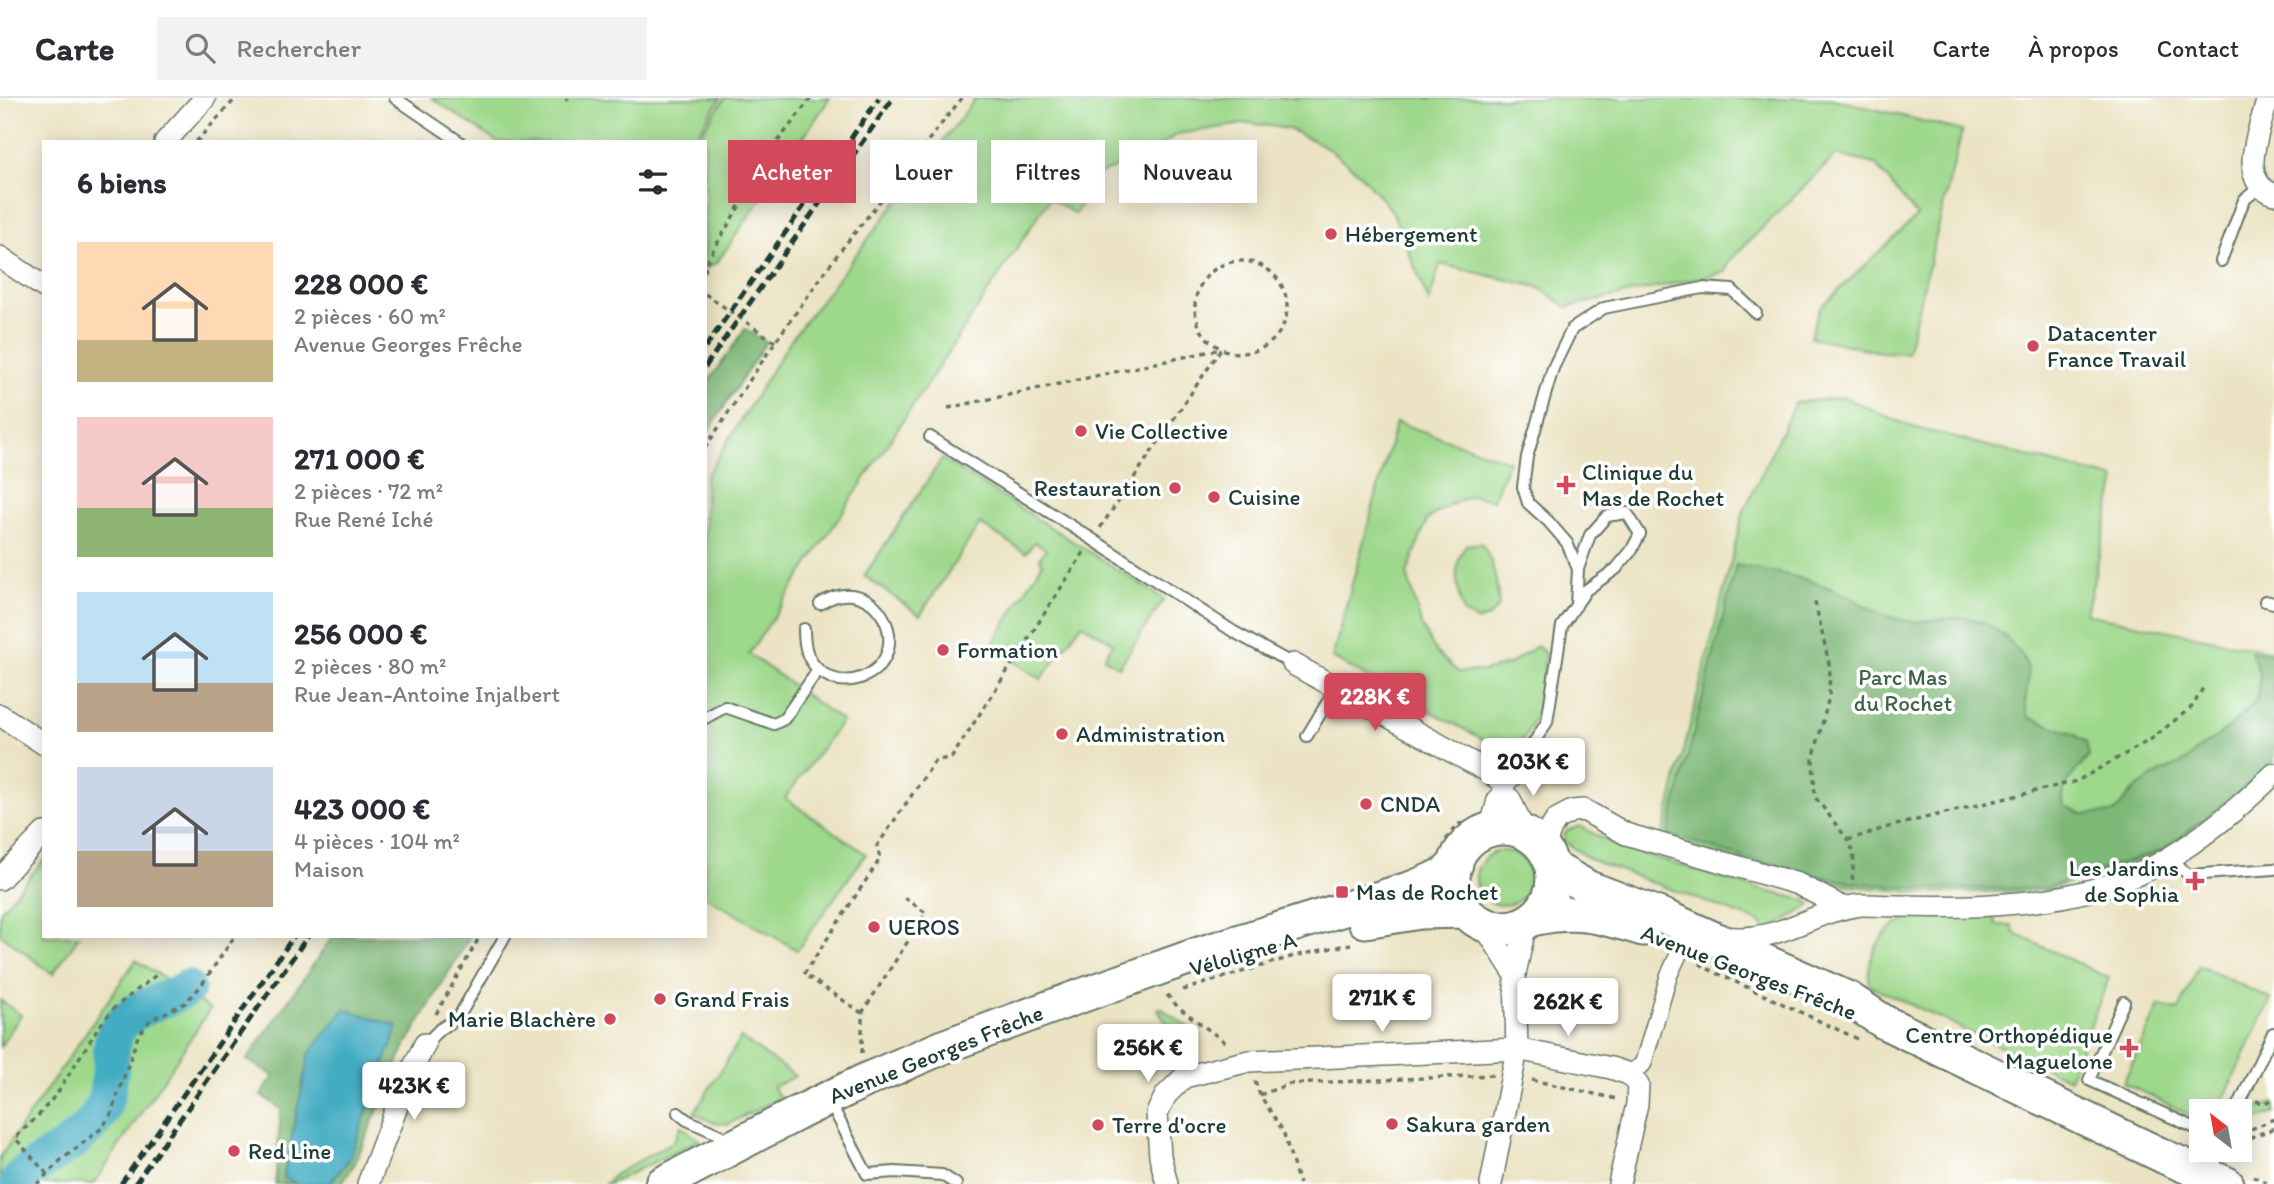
<!DOCTYPE html>
<html lang="fr">
<head>
<meta charset="utf-8">
<style>
	:root { --surface:#fff; --page:#f2f2f3; --text:#2b2b33; --muted:#7c7c81; --line:#e1e1e2; --accent:#d1495b }
	body { margin:0; font-family:Itim,sans-serif; background:var(--page); color:var(--text); height:100vh; display:flex; flex-direction:column; font-size:26px; white-space:nowrap }
	* { box-sizing:border-box; margin:0 }
	p { font-size:23px; color:var(--muted) }
	.icon { flex:none; width:38px; height:38px; fill:none; stroke:currentColor; stroke-width:2; stroke-linecap:round; stroke-linejoin:round }
	.map { position:relative; flex:1; overflow:hidden }
	.drawer { position:absolute; left:42px; top:42px; width:665px; height:798px; display:flex; flex-direction:column; background:var(--surface); border-radius:0px; box-shadow:0 4px 18px #0003 }
	.drawer>* { flex:none }
	.banner { position:absolute; left:728px; top:42px; width:665px; height:63px; display:flex; gap:14px }
	.needle { width:46px; rotate:329deg }
	.controls { position:absolute; left:2189px; top:1001px; display:grid; gap:14px }
	.controls a { display:grid; place-items:center; width:63px; height:63px; border-radius:0px; background:var(--surface); box-shadow:0 4px 18px #0003; font-size:35px }
	.price { position:absolute; translate:-50% -60px; padding:0 16px; border-radius:7px; background:#fff; color:#222; font-size:23px; line-height:46px; filter:drop-shadow(0 2px 4px #0008) }
	.price::after { content:''; position:absolute; left:50%; top:42px; width:21px; height:16px; margin-left:-10px; background:inherit; clip-path:polygon(0 0,100% 0,50% 100%) }
	.price.selected { background:var(--accent); color:#fff }
	ul { padding:0; list-style:none }
	li { display:flex; align-items:center; gap:21px; height:175px; padding:0 35px }
	li span { display:grid; place-items:center; flex:none; width:196px; height:140px; border-radius:0px; color:#555 }
	li>.icon { margin-inline-start:auto }
	span .icon { width:84px; height:84px; fill:#fffc; stroke-width:1 }
	li b { font-size:30px }
	h2 { display:flex; justify-content:space-between; align-items:center; height:84px; padding:0 35px; font-size:30px }
	.chip { padding:0 24px; border-radius:0px; background:var(--surface); box-shadow:0 4px 18px #0003; font-size:24px; line-height:63px }
	.chip.selected { background:var(--accent); color:#fff }
	header { display:flex; align-items:center; gap:42px; box-sizing:border-box; height:98px; padding:0 35px; background:var(--surface); border-bottom:2px solid var(--line) }
	header strong { font-size:33px }
	nav { display:flex; gap:38px; margin-inline-start:auto; font-size:24px }
	.search { width:490px; height:63px; background:var(--page); display:flex; align-items:center; gap:18px; box-sizing:border-box; padding:0 24px; border-radius:0px; color:var(--muted); font-size:26px }
	.map>svg:first-child { display:block }
	.green { fill:#9ed88b; stroke:#5e8a60; stroke-width:2 }
	.forest { fill:#7eb877; stroke:#4e7a56; stroke-width:2 }
	.water { fill:#43acc3; stroke:#31747c; stroke-width:2 }
	.lines { fill:none; stroke-linecap:round; stroke-linejoin:round }
	.river { stroke:#43acc3; stroke-width:37 }
	.service-casing { stroke:#676; stroke-width:14 }
	.pedestrian-casing { stroke:#676; stroke-width:19 }
	.minor-casing { stroke:#676; stroke-width:24 }
	.primary-casing { stroke:#676; stroke-width:37 }
	.path { stroke:#676; stroke-width:3.5; stroke-dasharray:5 5; stroke-linecap:butt }
	.service { stroke:#fff; stroke-width:10 }
	.pedestrian { stroke:#fff; stroke-width:16 }
	.minor { stroke:#fff; stroke-width:21 }
	.primary { stroke:#fff; stroke-width:33 }
	.rail { stroke:#1f3d34; stroke-width:5; stroke-dasharray:10 5; stroke-linecap:butt }
	.poi-dot { fill:#d1495b; stroke:#fff; stroke-width:2.5 }
	.labels { text-anchor:middle; stroke-width:7; stroke-linejoin:round; paint-order:stroke }
	.poi-label { font-size:23px; fill:#1f3d34; stroke:#fff; text-anchor:start }
	.park-label { font-size:23px; fill:#3f644a; stroke:#fff }
	.street-label { font-size:23px; fill:#1f3d34; stroke:#fff }
</style>
</head>
<body>
<header>
<strong>Carte</strong>
<div class="search"><svg class="icon" aria-label="search" viewBox="0 0 24 24"><circle cx="10" cy="10" r="6"/><path d="M15 15l6 6"/></svg>Rechercher</div>
<nav><a>Accueil</a><a>Carte</a><a>À propos</a><a>Contact</a></nav>
</header>
<div class="map">
<svg width="2274" height="1086" viewBox="0 0 2274 1086">
	<rect width="100%" height="100%" fill="#fff"/>
	<filter id="ink" filterUnits="userSpaceOnUse"><feTurbulence type="fractalNoise" baseFrequency=".0143" numOctaves="2"/><feDisplacementMap in="SourceGraphic" scale="14" xChannelSelector="R" yChannelSelector="G"/><feConvolveMatrix kernelMatrix="1 2 1 2 8 2 1 2 1" color-interpolation-filters="sRGB"/></filter>
	<filter id="wash" filterUnits="userSpaceOnUse"><feTurbulence type="fractalNoise" baseFrequency=".00686" numOctaves="4" result="noise"/><feDisplacementMap in="SourceGraphic" scale="28" xChannelSelector="R" yChannelSelector="G"/><feGaussianBlur stdDeviation="1.57" result="paint"/><feColorMatrix in="noise" values="0 0 0 0 0 0 0 0 0 0 0 0 0 0 0 0 0 1.4 0 .05"/><feComposite in="paint" operator="in"/></filter>
	<g filter="url(#wash)">
		<rect width="100%" height="100%" fill="#ebe3c3"/>
		<!-- green -->
		<path class="green" d="M432,0H721L692,44H497Z
			M725,0H830L718,163L705,172V44H695Z
			M976,0H1830L1962,33L1907,255L1880,254L1810,239L1820,210L1917,118L1875,66L1836,57L1729,163L1726,174L1567,209L1538,189L1440,166L1429,204L1392,113L1359,75L1325,48L1289,31L1249,25L1178,36L1143,58L1099,76L1075,116L1050,100L749,556L842,623L785,700L866,756L797,852L705,798V380L790,243Z
			M1844,299L1909,328L2116,381L2086,516L2274,554V667L2270,672L2161,756L2044,793L1921,795L1853,788L1721,758L1662,740L1743,415L1795,305Z
			M1396,324L1509,363L1493,402L1470,398L1448,408L1427,422L1407,476L1422,529L1437,555L1458,574L1482,573L1508,567L1537,548L1545,555L1541,606L1527,636L1510,656L1332,560Z
			M942,361L1164,501L1119,569L1104,560L1113,545L1082,526L1041,581L991,549L1042,466L1040,459L1046,451L1035,444L1026,455L980,426L920,517L864,478Z
			M1481,445C1494,463 1497,486 1499,508L1489,519L1476,523L1463,514C1457,489 1451,469 1466,447Z
			M1580,728L1614,747L1757,791L1805,802L1811,807L1766,834L1760,824L1589,761L1564,743V737L1568,732Z
			M1476 780a27 27 0 1 1 54 0a27 27 0 1 1-54 0Z
			M44,762V838H79L53,876L0,836V813Z
			M1919,818H1994L1996,827H2012L2014,835L2109,880L2069,981L1869,887C1866,852 1884,826 1919,818Z
			M136,862L210,911L94,1086H0V1059Z
			M2199,868L2271,901L2218,1013H2202L2201,1022L2123,985L2159,908L2179,912Z
			M0,902L21,917L0,949Z
			M1161,910L1187,928L1189,938L1181,943L1157,911Z
			M741,940L795,978L773,989L780,1000L728,1026L712,1024L694,1015Z
			M2247,1004L2263,1009L2274,1005V1015L2241,1028Z
			M681,1028L699,1042L609,1086H605L614,1077L674,1043Z"/>
		<!-- forest -->
		<path class="forest" d="M745,231L766,244L705,338V289Z
			M1736,467C1768,473 1800,478 1830,490C1853,499 1873,515 1897,521C1924,529 1951,514 1977,522C1995,528 2012,543 2022,558C2038,584 2018,596 2029,619L2073,636L2086,644L2089,658C2076,674 2059,687 2064,708L2083,716L2114,715L2134,692L2157,676L2185,664L2198,651L2229,630L2256,603L2260,577L2251,553L2274,557V662L2266,671L2220,709L2161,753L2044,790L1923,791L1860,785L1824,779L1724,754L1668,736Z
			M333,838H470L403,952L355,1065L341,1086H275L281,1011L261,997L274,978L247,962Z"/>
		<!-- water -->
		<path class="water" d="M345,911L398,928L349,1062L329,1086H297L283,1080L309,956Z"/>
		<g class="lines">
			<!-- river -->
			<path class="river" d="M17,1086L23,1077C45,1061 84,1041 98,1018C106,1005 108,991 110,977C112,962 109,943 118,930C134,907 166,904 187,890"/>
		</g>
	</g>
	<g filter="url(#ink)">
		<g class="lines">
			<defs>
				<path id="service" d="M395,0L460,44
					M2221,163L2244,102L2260,89
					M930,339L1092,441L1234,534L1293,566
					M2265,503L2274,505
					M1576,508L1578,471L1567,445L1548,423L1528,405L1523,389L1527,359L1553,270L1572,231L1604,210L1702,190L1732,192L1756,215
					M804,531C804,551 808,567 826,577C837,584 851,584 863,579C919,555 876,469 820,506
					M705,620L725,609L774,626L784,621L818,572
					M1307,638L1336,590
					M1522,663L1547,624L1562,528L1586,492L1616,471L1631,453L1640,436L1627,415L1607,418L1590,437L1578,471
					M2169,760L2189,777L2274,771
					M2124,904L2089,982L2202,1033
					M425,946L440,931L458,920L505,838
					M834,1012L867,1076L895,1074L942,1077L956,1086
					M2236,1013L2273,935
					M678,1015L687,1022L733,1043
					M2240,1050L2242,1051
					M2211,1076L2220,1052"/>
				<path id="pedestrian" d="M1629,976L1643,966L1669,877L1684,845"/>
				<path id="minor" d="M2268,0C2261,28 2235,84 2274,96
					M165,44L205,0
					M0,159L44,189
					M1293,566L1489,674L1504,685
					M0,617L44,646
					M1503,698L1510,701L1525,735
					M1490,732L1498,702L1503,698L1504,685L1514,675L1522,663
					M1544,751L1551,730L1557,721L1572,713L1584,712L1626,736L1798,786L1842,809
					M0,781L44,735
					M1483,826L1515,876
					M1725,839C1780,846 1810,813 1861,807C1961,810 2081,814 2169,760C2207,737 2243,706 2274,676
					M368,1086L407,982L425,946
					M1167,1086L1160,1058L1157,1015L1166,997L1184,979L1249,963L1517,951L1611,970L1629,976L1638,987L1637,1006L1619,1086
					M1491,1086L1517,951L1515,876L1526,825"/>
				<path id="primary" d="M1453 780a50 50 0 1 1 100 0a50 50 0 1 1-100 0Z
					M1552,769L1589,790L1663,818L1849,901L1884,924L2165,1059L2227,1086
					M1532,821C1577,811 1600,818 1643,831
					M1365,823L1420,814L1466,813
					M662,1086L800,1014L866,982L948,947L1075,900L1199,856L1415,789L1443,777L1456,766"/>
			</defs>
			<!-- service casing -->
			<use href="#service" class="service-casing"/>
			<!-- pedestrian casing -->
			<use href="#pedestrian" class="pedestrian-casing"/>
			<!-- minor casing -->
			<use href="#minor" class="minor-casing"/>
			<!-- primary casing -->
			<use href="#primary" class="primary-casing"/>
			<!-- path -->
			<path class="path" d="M566,2L567,0
				M196,44L236,0
				M1195 209a46 46 0 1 1 92 0a46 46 0 1 1-92 0Z
				M705,174L707,163L775,47L811,0
				M705,196L775,244
				M948,310L1221,251L1100,430
				M705,350L775,244L837,157L962,0
				M1815,504L1830,570L1829,599L1813,662L1815,699L1848,742L1854,755L1852,788
				M1446,742L1459,726L1473,724
				M1848,742L1888,729L2077,683L2150,642L2193,608L2204,588
				M1700,865L1704,869L1860,942
				M1183,892L1294,858L1351,846
				M1167,897L1178,909L1229,947
				M862,915L926,815L904,799
				M436,916L480,838
				M862,955V915L804,876L880,761L877,748L935,663L952,659L1084,454
				M1532,982L1617,1001
				M1255,983L1260,997L1283,1033L1299,1086
				M1260,997L1289,986L1494,977
				M2256,1003L2262,1005L2274,1002
				M2242,1035L2274,1021
				M2250,1040L2274,1030
				M47,1076L15,1040L38,1018L58,994L98,930L114,910L160,874
				M2253,1078L2270,1086
				M37,1086L60,1063L102,1030L111,1016L138,938L150,922L185,905L200,889L235,838"/>
			<!-- service -->
			<use href="#service" class="service"/>
			<!-- pedestrian -->
			<use href="#pedestrian" class="pedestrian"/>
			<!-- minor -->
			<use href="#minor" class="minor"/>
			<!-- primary -->
			<use href="#primary" class="primary"/>
			<!-- rail -->
			<path class="rail" d="M705,250L879,0
				M705,269L893,0
				M121,1086L294,838
				M135,1086L308,838"/>
		</g>
	</g>
	<!-- markers -->
	<g class="poi-dot">
		<circle cx="1331" cy="136" r="7"/>
		<circle cx="2033" cy="248" r="7"/>
		<circle cx="1081" cy="333" r="7"/>
		<path d="M1562.5 376.5h7v7h7v7h-7v7h-7v-7h-7v-7h7z"/>
		<circle cx="1175" cy="390" r="7"/>
		<circle cx="1214" cy="399" r="7"/>
		<circle cx="943" cy="552" r="7"/>
		<circle cx="1062" cy="636" r="7"/>
		<circle cx="1366" cy="706" r="7"/>
		<path d="M2191.5 772.5h7v7h7v7h-7v7h-7v-7h-7v-7h7z"/>
		<rect x="1335" y="787" width="14" height="14" rx="3.5"/>
		<circle cx="874" cy="829" r="7"/>
		<circle cx="660" cy="901" r="7"/>
		<circle cx="610" cy="921" r="7"/>
		<path d="M2125.5 939.5h7v7h7v7h-7v7h-7v-7h-7v-7h7z"/>
		<circle cx="1392" cy="1026" r="7"/>
		<circle cx="1098" cy="1027" r="7"/>
		<circle cx="234" cy="1053" r="7"/>
	</g>
	<g class="labels">
		<!-- poi labels -->
		<g class="poi-label">
			<text x="1345" y="144">Hébergement</text>
			<text x="2047" y="243">Datacenter<tspan x="2047" dy="26">France Travail</tspan></text>
			<text x="1095" y="341">Vie Collective</text>
			<text x="1582" y="382">Clinique du<tspan x="1582" dy="26">Mas de Rochet</tspan></text>
			<text x="1161" y="398" text-anchor="end">Restauration</text>
			<text x="1228" y="407">Cuisine</text>
			<text x="957" y="560">Formation</text>
			<text x="1076" y="644">Administration</text>
			<text x="1380" y="714">CNDA</text>
			<text x="2179" y="778" text-anchor="end">Les Jardins<tspan x="2179" dy="26">de Sophia</tspan></text>
			<text x="1356" y="802">Mas de Rochet</text>
			<text x="888" y="837">UEROS</text>
			<text x="674" y="909">Grand Frais</text>
			<text x="596" y="929" text-anchor="end">Marie Blachère</text>
			<text x="2113" y="945" text-anchor="end">Centre Orthopédique<tspan x="2113" dy="26">Maguelone</tspan></text>
			<text x="1406" y="1034">Sakura garden</text>
			<text x="1112" y="1035">Terre d'ocre</text>
			<text x="248" y="1061">Red Line</text>
		</g>
		<!-- park labels -->
		<g class="park-label">
			<text x="1903" y="587">Parc Mas<tspan x="1903" dy="26">du Rochet</tspan></text>
		</g>
		<!-- street labels -->
		<g class="street-label">
			<text transform="translate(1243 856) rotate(-16)" y="8">Véloligne A</text>
			<text transform="translate(1749 874) rotate(21)" y="8">Avenue Georges Frêche</text>
			<text transform="translate(936 956) rotate(-22)" y="8">Avenue Georges Frêche</text>
		</g>
	</g>
</svg>
<div class="controls">
<a><svg class="needle" viewBox="-14 -14 28 28"><path d="M0-13l5 13h-10z" fill="#e53935"/><path d="M0 13l5-13h-10z" fill="#7c7c81"/></svg></a>
</div>
<b class="price selected" style="left:1375px;top:635px">228K €</b>
<b class="price" style="left:1533px;top:700px">203K €</b>
<b class="price" style="left:1382px;top:936px">271K €</b>
<b class="price" style="left:1568px;top:940px">262K €</b>
<b class="price" style="left:1148px;top:986px">256K €</b>
<b class="price" style="left:414px;top:1024px">423K €</b>
<div class="banner">
<a class="chip selected">Acheter</a>
<a class="chip">Louer</a>
<a class="chip">Filtres</a>
<a class="chip">Nouveau</a>
</div>
<section class="drawer">
<h2>6 biens<svg class="icon" aria-label="filters" viewBox="0 0 24 24"><path d="M4 7h16M4 17h16"/><circle cx="9" cy="7" r="2"/><circle cx="15" cy="17" r="2"/></svg></h2>
<ul>
<li><span style="background:linear-gradient(#ffd9b3 70%,#c2b280 0)"><svg class="icon" aria-label="home" viewBox="0 0 24 24"><path d="M3 11l9-7 9 7M6 9v11h12V9"/></svg></span><div><b>228 000 €</b><p>2 pièces · 60 m²</p><p>Avenue Georges Frêche</p></div></li>
<li><span style="background:linear-gradient(#f6c9c9 65%,#8fb573 0)"><svg class="icon" aria-label="home" viewBox="0 0 24 24"><path d="M3 11l9-7 9 7M6 9v11h12V9"/></svg></span><div><b>271 000 €</b><p>2 pièces · 72 m²</p><p>Rue René Iché</p></div></li>
<li><span style="background:linear-gradient(#bfe0f5 65%,#b9a48a 0)"><svg class="icon" aria-label="home" viewBox="0 0 24 24"><path d="M3 11l9-7 9 7M6 9v11h12V9"/></svg></span><div><b>256 000 €</b><p>2 pièces · 80 m²</p><p>Rue Jean-Antoine Injalbert</p></div></li>
<li><span style="background:linear-gradient(#c9d6e8 60%,#b9a48a 0)"><svg class="icon" aria-label="home" viewBox="0 0 24 24"><path d="M3 11l9-7 9 7M6 9v11h12V9"/></svg></span><div><b>423 000 €</b><p>4 pièces · 104 m²</p><p>Maison</p></div></li>
</ul>
</section>
</div>
</body>
</html>
